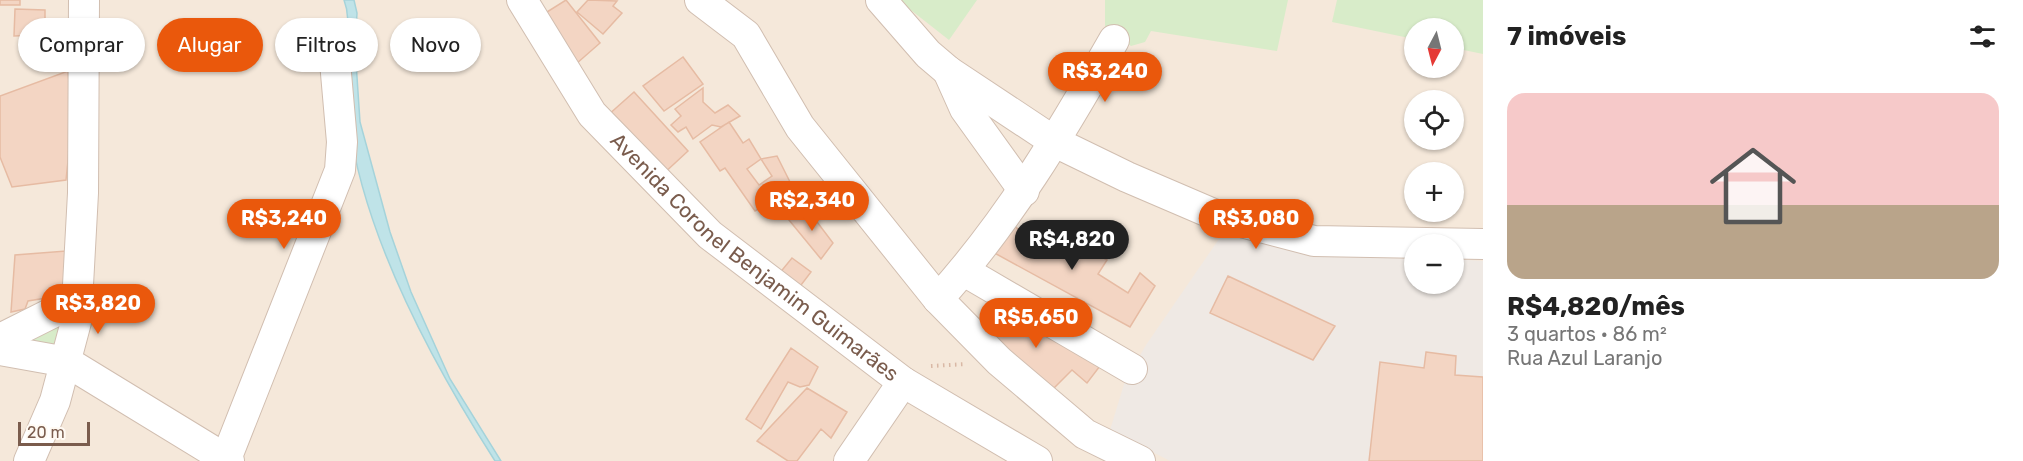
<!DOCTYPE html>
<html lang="pt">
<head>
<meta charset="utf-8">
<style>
	:root { --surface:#fff; --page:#f6f6f6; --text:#222; --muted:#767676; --line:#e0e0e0; --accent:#ea580c }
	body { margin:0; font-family:Rubik,sans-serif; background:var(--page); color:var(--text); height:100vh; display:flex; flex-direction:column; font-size:22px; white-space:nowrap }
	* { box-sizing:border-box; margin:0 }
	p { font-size:20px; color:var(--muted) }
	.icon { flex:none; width:33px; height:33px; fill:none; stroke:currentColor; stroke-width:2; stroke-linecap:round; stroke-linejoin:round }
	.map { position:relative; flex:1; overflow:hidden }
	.details { display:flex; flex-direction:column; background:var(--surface); width:540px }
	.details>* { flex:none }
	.hud { position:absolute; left:18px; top:18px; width:570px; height:54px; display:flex; gap:12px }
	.needle { width:39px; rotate:187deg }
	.controls { position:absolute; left:1404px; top:18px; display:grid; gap:12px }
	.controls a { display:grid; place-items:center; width:60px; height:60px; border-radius:50%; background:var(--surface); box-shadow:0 2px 4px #0004; font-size:30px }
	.scale { position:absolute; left:18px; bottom:15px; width:72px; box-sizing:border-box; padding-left:6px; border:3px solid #7a5c4d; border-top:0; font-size:16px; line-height:21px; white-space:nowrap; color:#7a5c4d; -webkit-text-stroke:4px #fffaf3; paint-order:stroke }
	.price { position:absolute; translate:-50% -51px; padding:0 14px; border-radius:21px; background:var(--accent); color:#fff; font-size:20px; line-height:39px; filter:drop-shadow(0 2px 3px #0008) }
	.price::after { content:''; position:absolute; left:50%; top:36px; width:18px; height:14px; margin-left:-9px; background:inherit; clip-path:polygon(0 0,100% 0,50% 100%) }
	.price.current { background:#222; color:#fff }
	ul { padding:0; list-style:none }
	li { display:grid; align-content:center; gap:12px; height:318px; padding:0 24px }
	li+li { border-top:2px solid var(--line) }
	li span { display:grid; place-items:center; height:186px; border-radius:18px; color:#555 }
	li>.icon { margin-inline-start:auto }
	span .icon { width:108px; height:108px; fill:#fffc; stroke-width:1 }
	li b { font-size:26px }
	h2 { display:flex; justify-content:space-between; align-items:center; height:72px; padding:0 24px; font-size:26px }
	.pill { padding:0 21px; border-radius:27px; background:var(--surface); box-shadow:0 2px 4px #0004; font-size:21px; line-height:54px }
	.pill.current { background:var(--accent); color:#fff }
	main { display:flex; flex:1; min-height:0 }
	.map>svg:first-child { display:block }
	.residential { fill:#f5e8da; fill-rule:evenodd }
	.industrial { fill:#efe9e4 }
	.green { fill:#d8ecc9 }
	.water { fill:#bfe3e8; stroke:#a5d3da; stroke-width:1.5 }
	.building { fill:#f3d5c3; stroke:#e6bba3; stroke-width:1.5; fill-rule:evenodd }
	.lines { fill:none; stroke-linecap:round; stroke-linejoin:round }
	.minor-casing { stroke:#d1beb0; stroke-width:32 }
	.path { stroke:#d9b8a5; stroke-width:4; stroke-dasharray:1.5 4.5; stroke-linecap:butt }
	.minor { stroke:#fff; stroke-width:30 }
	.labels { text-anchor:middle; stroke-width:6; stroke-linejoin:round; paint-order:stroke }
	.street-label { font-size:21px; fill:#7a5c4d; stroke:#fffaf3 }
</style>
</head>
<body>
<main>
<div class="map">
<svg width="1483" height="461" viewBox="0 0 1483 461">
	<rect width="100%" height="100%" fill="#fdf6ec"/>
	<!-- residential -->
	<path class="residential" d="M0,0H1483V461H0ZM1414,28H1454V68H1414ZM1414,100H1454V140H1414ZM1414,172H1454V212H1414ZM1414,244H1454V284H1414Z"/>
	<!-- industrial -->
	<path class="industrial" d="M1219,239L1263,240L1414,257V284H1454V259L1483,261V461H1170L1110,430L1125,381L1146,345Z"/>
	<!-- green -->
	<path class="green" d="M898,0H977L949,40Z
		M1105,0H1288L1277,51L1151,31L1145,42L1131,46L1105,27Z
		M1337,0H1483V54L1454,48V28H1414V39L1332,22Z
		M71,307L65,353L33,348L25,332Z"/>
	<!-- water -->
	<path class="water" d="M344,0H354L357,13L355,47L360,122L390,232L411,292L450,379L501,461H495C433,364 364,237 349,122C346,97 344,69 346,45C347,28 350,16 344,0Z"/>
	<!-- building -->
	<path class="building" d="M0,0H20V5H0Z
		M566,0L600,43L576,64L539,17Z
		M588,0L617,1L613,6L622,13L603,34L577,12Z
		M15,9L45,10V27H38L37,35L14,36Z
		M683,57L703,84L664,111L643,86Z
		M68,71L72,122L66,180L12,187L0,157V96Z
		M703,88V102L715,113L728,105L740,116L721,127L712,125L693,139L686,127L678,132L671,125L681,116L675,109Z
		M634,92L688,151L661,176L607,116Z
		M729,122L743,143L749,139L761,159L777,156L793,188L755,211L725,168L720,171L700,142ZM761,159L772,176L759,185L747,169Z
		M805,206L833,243L821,259L789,220Z
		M1003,220L1046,245L1055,228L1107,260L1098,274L1128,293L1140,273L1155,286L1130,327L989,250Z
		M66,251L64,295L28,301L25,309L11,312L15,255Z
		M792,258L811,272L798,289L778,275Z
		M1228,276L1335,326L1313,360L1210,313Z
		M1009,304L1100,366L1087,383L1072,370L1050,392L983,337L989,316Z
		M791,348L818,367L809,385L800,387L788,382L761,429L746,419Z
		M1426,352L1456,356L1455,375L1483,377V461H1369L1380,362L1424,368Z
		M807,388L847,412L831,438L821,429L797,461H788L757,441Z"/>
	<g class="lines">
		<defs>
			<g id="minor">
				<path id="s1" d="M522,0L592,114L710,235L903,382L1037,461"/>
				<path d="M700,0L746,35L800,127L938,299L999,361L1085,434L1140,461"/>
				<path d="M881,0L928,54L948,71L1055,142L1127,177L1218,216L1314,241L1483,244"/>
				<path d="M948,71L965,109L1024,191"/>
				<path d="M964,271L1132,369"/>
				<path d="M938,299C1009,221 1062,131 1114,40"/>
				<path d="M0,339L78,300"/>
				<path d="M0,350L67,362L229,461"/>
				<path d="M226,459L340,170L342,142L333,39"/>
				<path d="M29,461L55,401L76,322L83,193L84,0"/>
				<path d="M849,461L903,382"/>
			</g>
		</defs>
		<!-- minor casing -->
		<use href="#minor" class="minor-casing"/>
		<!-- path -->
		<path class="path" d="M931,366L966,364"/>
		<!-- minor -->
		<use href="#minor" class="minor"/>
	</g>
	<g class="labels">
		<!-- street labels -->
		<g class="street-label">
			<text dy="7" stroke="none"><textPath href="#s1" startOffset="351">Avenida Coronel Benjamim Guimarães</textPath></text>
		</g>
	</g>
</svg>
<div class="controls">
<a><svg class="needle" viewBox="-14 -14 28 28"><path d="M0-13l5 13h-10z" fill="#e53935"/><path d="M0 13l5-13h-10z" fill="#767676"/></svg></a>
<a><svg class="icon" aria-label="locate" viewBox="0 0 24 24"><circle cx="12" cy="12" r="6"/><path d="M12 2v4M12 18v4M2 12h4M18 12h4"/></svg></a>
<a>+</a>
<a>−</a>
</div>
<div class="scale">20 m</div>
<b class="price" style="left:1105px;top:103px">R$3,240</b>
<b class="price" style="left:812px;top:232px">R$2,340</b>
<b class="price" style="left:284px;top:250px">R$3,240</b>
<b class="price" style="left:1256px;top:250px">R$3,080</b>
<b class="price current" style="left:1072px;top:271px">R$4,820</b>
<b class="price" style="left:98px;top:335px">R$3,820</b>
<b class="price" style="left:1036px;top:349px">R$5,650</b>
<div class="hud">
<a class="pill">Comprar</a>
<a class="pill current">Alugar</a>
<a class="pill">Filtros</a>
<a class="pill">Novo</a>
</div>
</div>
<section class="details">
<h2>7 imóveis<svg class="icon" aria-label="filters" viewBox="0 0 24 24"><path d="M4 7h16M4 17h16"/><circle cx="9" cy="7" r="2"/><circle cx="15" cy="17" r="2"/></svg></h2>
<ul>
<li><span style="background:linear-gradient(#f6c9c9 60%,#b9a48a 0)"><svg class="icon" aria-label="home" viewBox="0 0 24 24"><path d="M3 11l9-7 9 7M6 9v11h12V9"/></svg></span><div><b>R$4,820/mês</b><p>3 quartos · 86 m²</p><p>Rua Azul Laranjo</p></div></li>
</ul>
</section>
</main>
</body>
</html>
